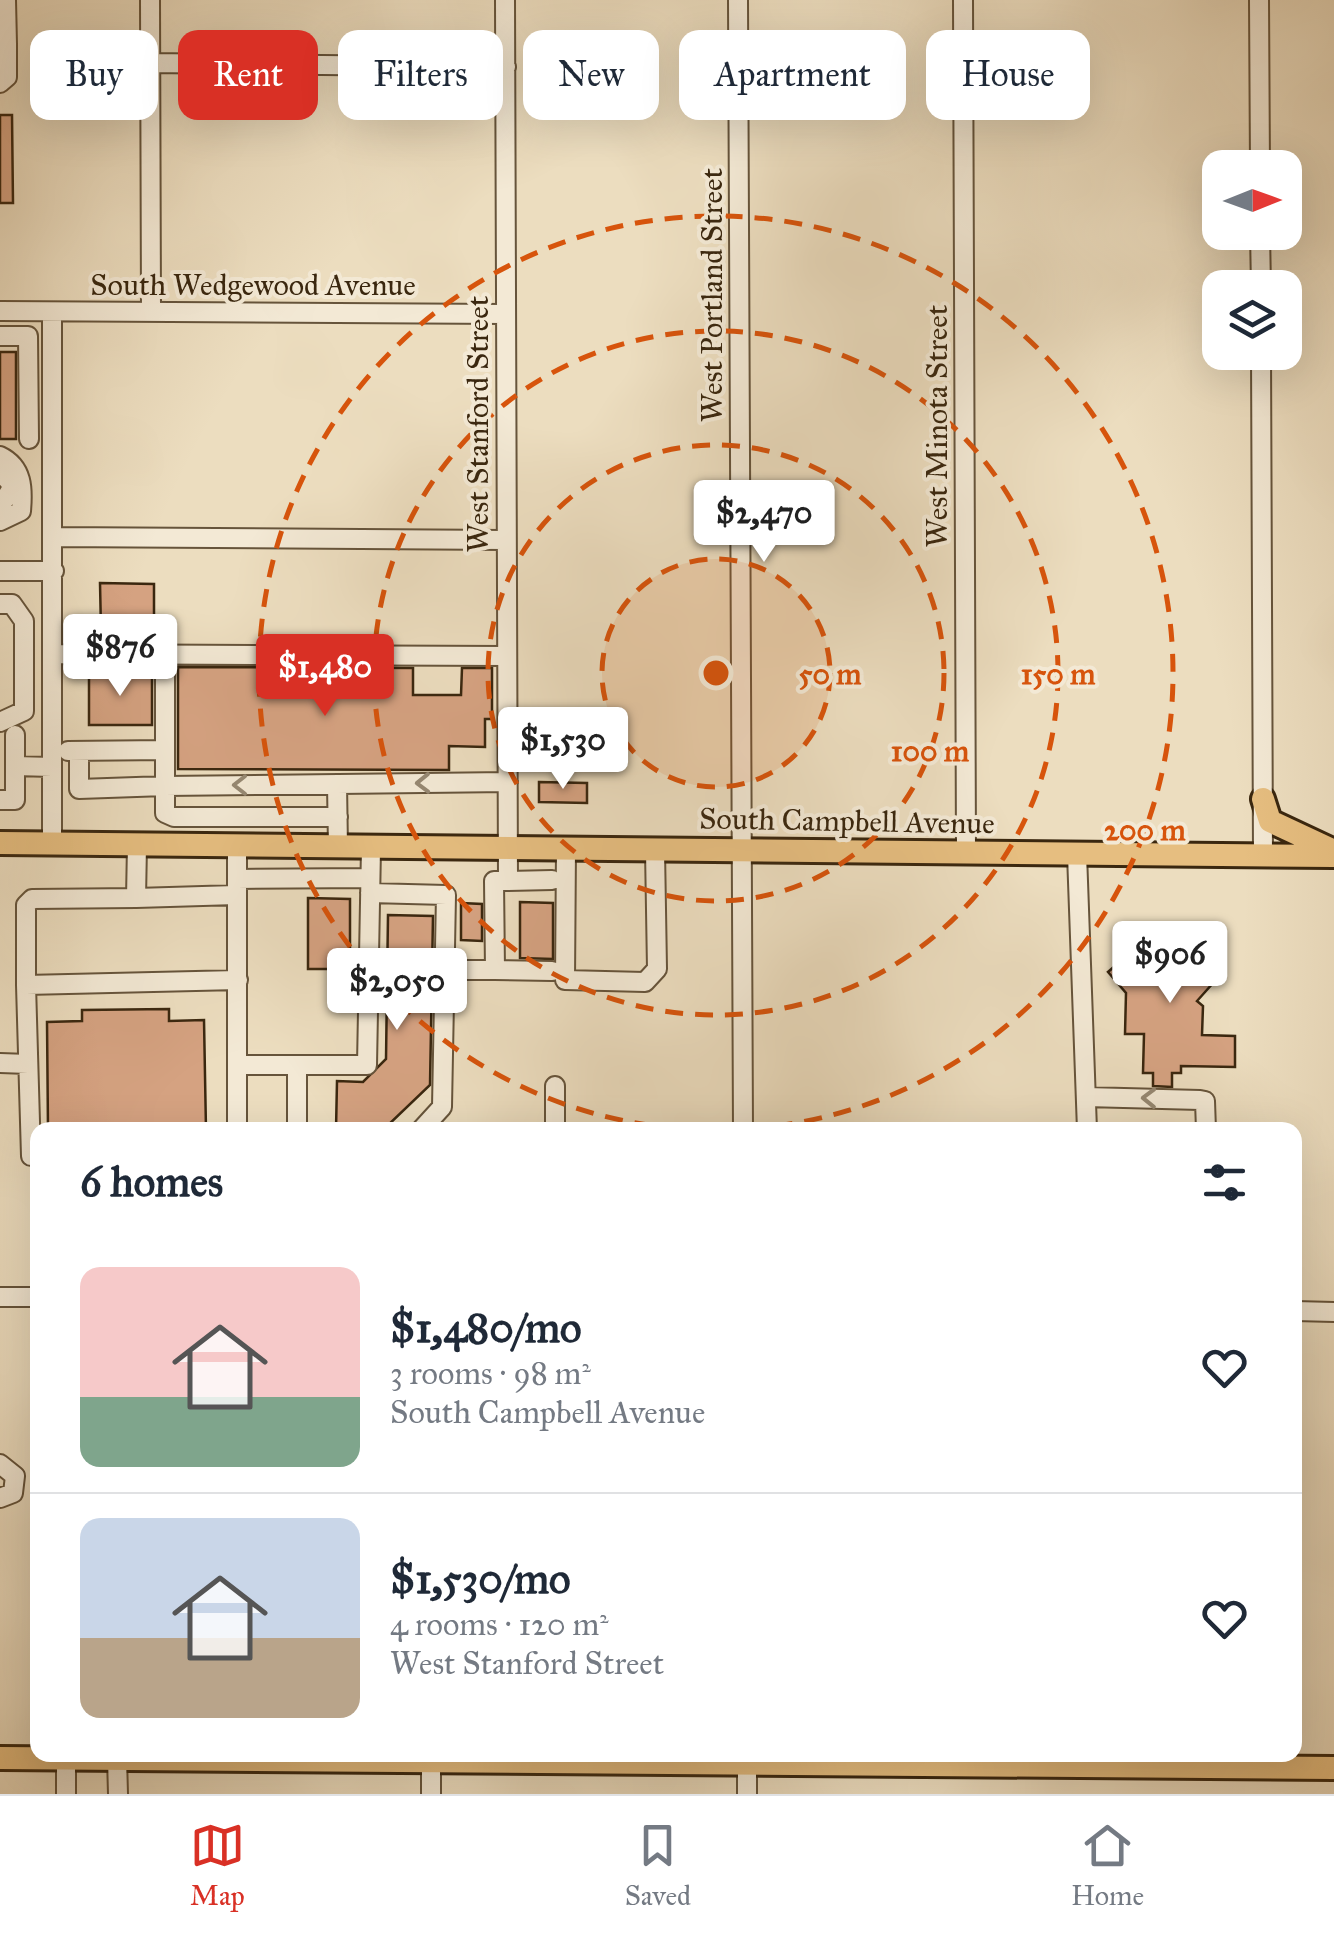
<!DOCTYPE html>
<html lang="en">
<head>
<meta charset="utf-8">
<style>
	:root { --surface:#fff; --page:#f2f2f3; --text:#1f2937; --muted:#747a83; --line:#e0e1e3; --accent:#d93025 }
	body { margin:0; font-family:"IM FELL Great Primer",serif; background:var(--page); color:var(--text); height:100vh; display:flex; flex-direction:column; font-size:38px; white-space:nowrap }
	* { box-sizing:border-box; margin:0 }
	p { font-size:32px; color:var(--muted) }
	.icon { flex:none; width:55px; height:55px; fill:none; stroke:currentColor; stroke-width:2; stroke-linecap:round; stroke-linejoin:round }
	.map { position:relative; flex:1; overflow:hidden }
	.sheet { position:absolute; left:30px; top:1122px; width:1272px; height:640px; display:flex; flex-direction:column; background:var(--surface); border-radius:20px; box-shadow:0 10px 40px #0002 }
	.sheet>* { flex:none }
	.guide { position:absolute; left:30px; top:30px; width:1275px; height:90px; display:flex; gap:20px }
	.needle { width:65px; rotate:89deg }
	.tools { position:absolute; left:1202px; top:150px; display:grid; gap:20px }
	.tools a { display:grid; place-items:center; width:100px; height:100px; border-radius:20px; background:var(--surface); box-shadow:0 10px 40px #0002; font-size:50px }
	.price { position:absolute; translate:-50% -85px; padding:0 22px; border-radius:10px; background:#fff; color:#222; font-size:32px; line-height:65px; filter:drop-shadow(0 2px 5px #0008) }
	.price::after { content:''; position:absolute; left:50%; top:60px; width:30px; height:22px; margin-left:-15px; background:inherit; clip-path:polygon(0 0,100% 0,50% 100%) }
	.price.active { background:var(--accent); color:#fff }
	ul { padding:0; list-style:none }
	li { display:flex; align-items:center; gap:30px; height:250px; padding:0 50px }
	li+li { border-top:2px solid var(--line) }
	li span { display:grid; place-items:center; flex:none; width:280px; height:200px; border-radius:20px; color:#555 }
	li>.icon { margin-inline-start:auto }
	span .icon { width:120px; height:120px; fill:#fffc; stroke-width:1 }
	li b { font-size:42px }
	h2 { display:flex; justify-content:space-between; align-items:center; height:120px; padding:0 50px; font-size:42px }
	.pill { padding:0 35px; border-radius:20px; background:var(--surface); box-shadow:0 10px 40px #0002; font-size:35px; line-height:90px }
	.pill.active { background:var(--accent); color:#fff }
	.tabs { display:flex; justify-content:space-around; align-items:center; height:140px; border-top:2px solid var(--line); background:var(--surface); font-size:28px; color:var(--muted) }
	.tabs a { display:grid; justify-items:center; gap:5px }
	.tabs .active { color:var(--accent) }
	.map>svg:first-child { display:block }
	.building { fill:#d5a281; stroke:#3a270f; stroke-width:2.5 }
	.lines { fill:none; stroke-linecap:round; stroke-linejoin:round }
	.minor-casing { stroke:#66543b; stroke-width:22 }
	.major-casing { stroke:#3a270f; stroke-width:28 }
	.minor { stroke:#f3e9d5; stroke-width:18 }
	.major { stroke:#e6be80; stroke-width:22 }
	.oneway { stroke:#968872 }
	.ring { fill:none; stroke:#d7540c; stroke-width:5; stroke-dasharray:18 12 }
	.labels { text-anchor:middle; stroke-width:8; stroke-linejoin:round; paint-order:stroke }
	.street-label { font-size:30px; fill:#3a270f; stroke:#f3e9d5 }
	.centre { fill:#d7540c; stroke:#f3e9d5; stroke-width:5 }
	.ring-label { font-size:30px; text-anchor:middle; font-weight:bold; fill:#d7540c; stroke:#f3e9d5; stroke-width:8; stroke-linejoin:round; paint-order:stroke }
</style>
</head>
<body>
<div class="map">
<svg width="1334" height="1794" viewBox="0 0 1334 1794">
	<rect width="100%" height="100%" fill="#ecddbf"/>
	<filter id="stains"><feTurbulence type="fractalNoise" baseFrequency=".002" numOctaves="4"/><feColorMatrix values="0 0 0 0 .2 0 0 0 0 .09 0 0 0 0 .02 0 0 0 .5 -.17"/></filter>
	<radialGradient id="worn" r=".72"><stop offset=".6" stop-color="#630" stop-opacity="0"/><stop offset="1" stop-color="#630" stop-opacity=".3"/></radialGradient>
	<!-- building -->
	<path class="building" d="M0,115H12L13,203H0Z
		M0,352H16V439H0Z
		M100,583L154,584V630H101Z
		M178,667L413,668V695H461L462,668H492V719H485V747L449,746V770L178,769Z
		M89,673L152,674V725H89Z
		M539,782L587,783V803L539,802Z
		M308,898L350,899V969H308Z
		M520,902L553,903V959L520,958Z
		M461,903L482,904V941L461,940Z
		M388,915L433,916L430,1085L383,1130H336L337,1081L363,1082L386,1059Z
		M1160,927H1169L1221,974L1197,1001L1203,1006L1202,1035L1235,1036V1067L1181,1066V1073H1172V1087L1153,1086V1073H1143L1144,1034H1125L1126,993L1108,972Z
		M169,1009V1021L204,1020L206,1130H48L47,1022L82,1021V1010Z"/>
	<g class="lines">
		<defs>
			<path id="minor" d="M150,0L151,311
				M505,0L508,881L552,880
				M738,0L743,1130
				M963,0L966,852
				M1259,0L1260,168
				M0,44H7L6,0
				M151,63L506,67
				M0,83L7,77V44L0,48
				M1260,232L1261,288
				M0,311L505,314
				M0,336H28L29,439
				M1261,352L1263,856
				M0,456C23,467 23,489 21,511L0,521
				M0,471L13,486L0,507
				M54,537L505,540
				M0,571H54
				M0,604H12L24,621V711L0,722
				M53,654L507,656
				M68,751L165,750
				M79,751V789L165,786V654
				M15,766L52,767
				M337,784L338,848
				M0,800H15V735
				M338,817H174L165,813V786L508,782
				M52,844V312
				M137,845L136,898L32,899L26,905V985L238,980
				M566,849L565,980L645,982L657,969L655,850
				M1077,854L1087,1130
				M237,879L370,878
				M508,881H494L495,970L552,971
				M370,893L446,895L442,1107L421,1130
				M136,898L236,895
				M467,970H495
				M26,985L31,1156H38
				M0,1063L28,1064
				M238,1065H367L371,848
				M555,1086V1130
				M1086,1097L1200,1100L1205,1101L1206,1130
				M237,1130V846
				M297,1130V1066
				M0,1297H38
				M1295,1311L1334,1312
				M0,1464L15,1476L13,1493L0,1498
				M747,1755V1794
				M66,1758V1794
				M117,1758L118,1794
				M431,1760V1794"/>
			<path id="major" d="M1263,799L1270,821L1334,851
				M0,843L1334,856
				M0,1758L1334,1768"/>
		</defs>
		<!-- minor casing -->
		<use href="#minor" class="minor-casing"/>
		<!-- major casing -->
		<use href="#major" class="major-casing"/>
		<!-- minor -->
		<use href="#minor" class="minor"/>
		<!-- major -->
		<use href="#major" class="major"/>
	</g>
	<!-- one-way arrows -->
	<defs><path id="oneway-chevron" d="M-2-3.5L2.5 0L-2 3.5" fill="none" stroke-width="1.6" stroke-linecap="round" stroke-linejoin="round" transform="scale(2.5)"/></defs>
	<g class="oneway">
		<use href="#oneway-chevron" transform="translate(423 783) rotate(179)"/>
		<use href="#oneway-chevron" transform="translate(240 785) rotate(180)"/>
		<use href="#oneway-chevron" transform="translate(1149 1098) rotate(-179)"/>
	</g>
	<!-- distance rings -->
	<circle cx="716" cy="673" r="114" fill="#d7540c" fill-opacity=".12"/>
	<g class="ring">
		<circle cx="716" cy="673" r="114"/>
		<circle cx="716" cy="673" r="228"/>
		<circle cx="716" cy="673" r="342"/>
		<path d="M712 1130A457 457 0 1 1 720 1130"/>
	</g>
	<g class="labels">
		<!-- street labels -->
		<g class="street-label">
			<text x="253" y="295">South Wedgewood Avenue</text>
			<text transform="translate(712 295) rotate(-90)" y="10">West Portland Street</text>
			<text transform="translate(478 424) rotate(-90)" y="10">West Stanford Street</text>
			<text transform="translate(937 426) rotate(-90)" y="10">West Minota Street</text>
			<text transform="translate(847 821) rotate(1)" y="10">South Campbell Avenue</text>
		</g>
	</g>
	<circle cx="716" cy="673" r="15" class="centre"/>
	<g class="ring-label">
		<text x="830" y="684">50 m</text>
		<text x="1058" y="684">150 m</text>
		<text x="930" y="761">100 m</text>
		<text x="1145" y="840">200 m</text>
	</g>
	<rect width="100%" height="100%" filter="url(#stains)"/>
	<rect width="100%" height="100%" fill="url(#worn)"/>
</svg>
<div class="tools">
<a><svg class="needle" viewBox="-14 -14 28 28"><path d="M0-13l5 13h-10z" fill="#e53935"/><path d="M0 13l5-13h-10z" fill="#747a83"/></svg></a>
<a><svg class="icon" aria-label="layers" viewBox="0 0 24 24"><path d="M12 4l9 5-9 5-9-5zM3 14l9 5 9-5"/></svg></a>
</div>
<b class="price" style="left:764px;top:565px">$2,470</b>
<b class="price" style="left:120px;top:699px">$876</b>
<b class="price active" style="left:325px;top:719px">$1,480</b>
<b class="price" style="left:563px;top:792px">$1,530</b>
<b class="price" style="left:1170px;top:1006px">$906</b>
<b class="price" style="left:397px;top:1033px">$2,050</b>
<div class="guide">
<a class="pill">Buy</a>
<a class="pill active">Rent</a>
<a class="pill">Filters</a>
<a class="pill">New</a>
<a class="pill">Apartment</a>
<a class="pill">House</a>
</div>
<section class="sheet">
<h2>6 homes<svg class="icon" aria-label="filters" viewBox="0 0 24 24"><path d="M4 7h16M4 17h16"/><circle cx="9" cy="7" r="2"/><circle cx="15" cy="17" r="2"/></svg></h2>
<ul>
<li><span style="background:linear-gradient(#f6c9c9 65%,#7fa58c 0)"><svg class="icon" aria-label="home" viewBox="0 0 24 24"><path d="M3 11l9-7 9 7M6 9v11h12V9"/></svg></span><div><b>$1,480/mo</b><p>3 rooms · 98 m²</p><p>South Campbell Avenue</p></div><svg class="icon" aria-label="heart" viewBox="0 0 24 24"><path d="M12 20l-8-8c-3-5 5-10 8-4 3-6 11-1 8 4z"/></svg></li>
<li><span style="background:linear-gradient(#c9d6e8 60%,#b9a48a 0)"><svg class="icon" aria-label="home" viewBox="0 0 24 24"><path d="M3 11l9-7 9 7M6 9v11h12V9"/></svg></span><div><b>$1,530/mo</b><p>4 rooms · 120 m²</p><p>West Stanford Street</p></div><svg class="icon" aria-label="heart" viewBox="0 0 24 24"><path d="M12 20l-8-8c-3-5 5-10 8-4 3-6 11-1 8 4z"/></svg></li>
</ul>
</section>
</div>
<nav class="tabs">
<a class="active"><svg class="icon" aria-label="map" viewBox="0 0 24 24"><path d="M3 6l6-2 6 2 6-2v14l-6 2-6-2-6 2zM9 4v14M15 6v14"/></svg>Map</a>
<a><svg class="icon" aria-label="saved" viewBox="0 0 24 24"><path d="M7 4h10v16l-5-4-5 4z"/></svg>Saved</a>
<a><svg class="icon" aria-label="home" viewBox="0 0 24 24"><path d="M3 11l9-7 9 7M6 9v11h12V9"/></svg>Home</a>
</nav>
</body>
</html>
